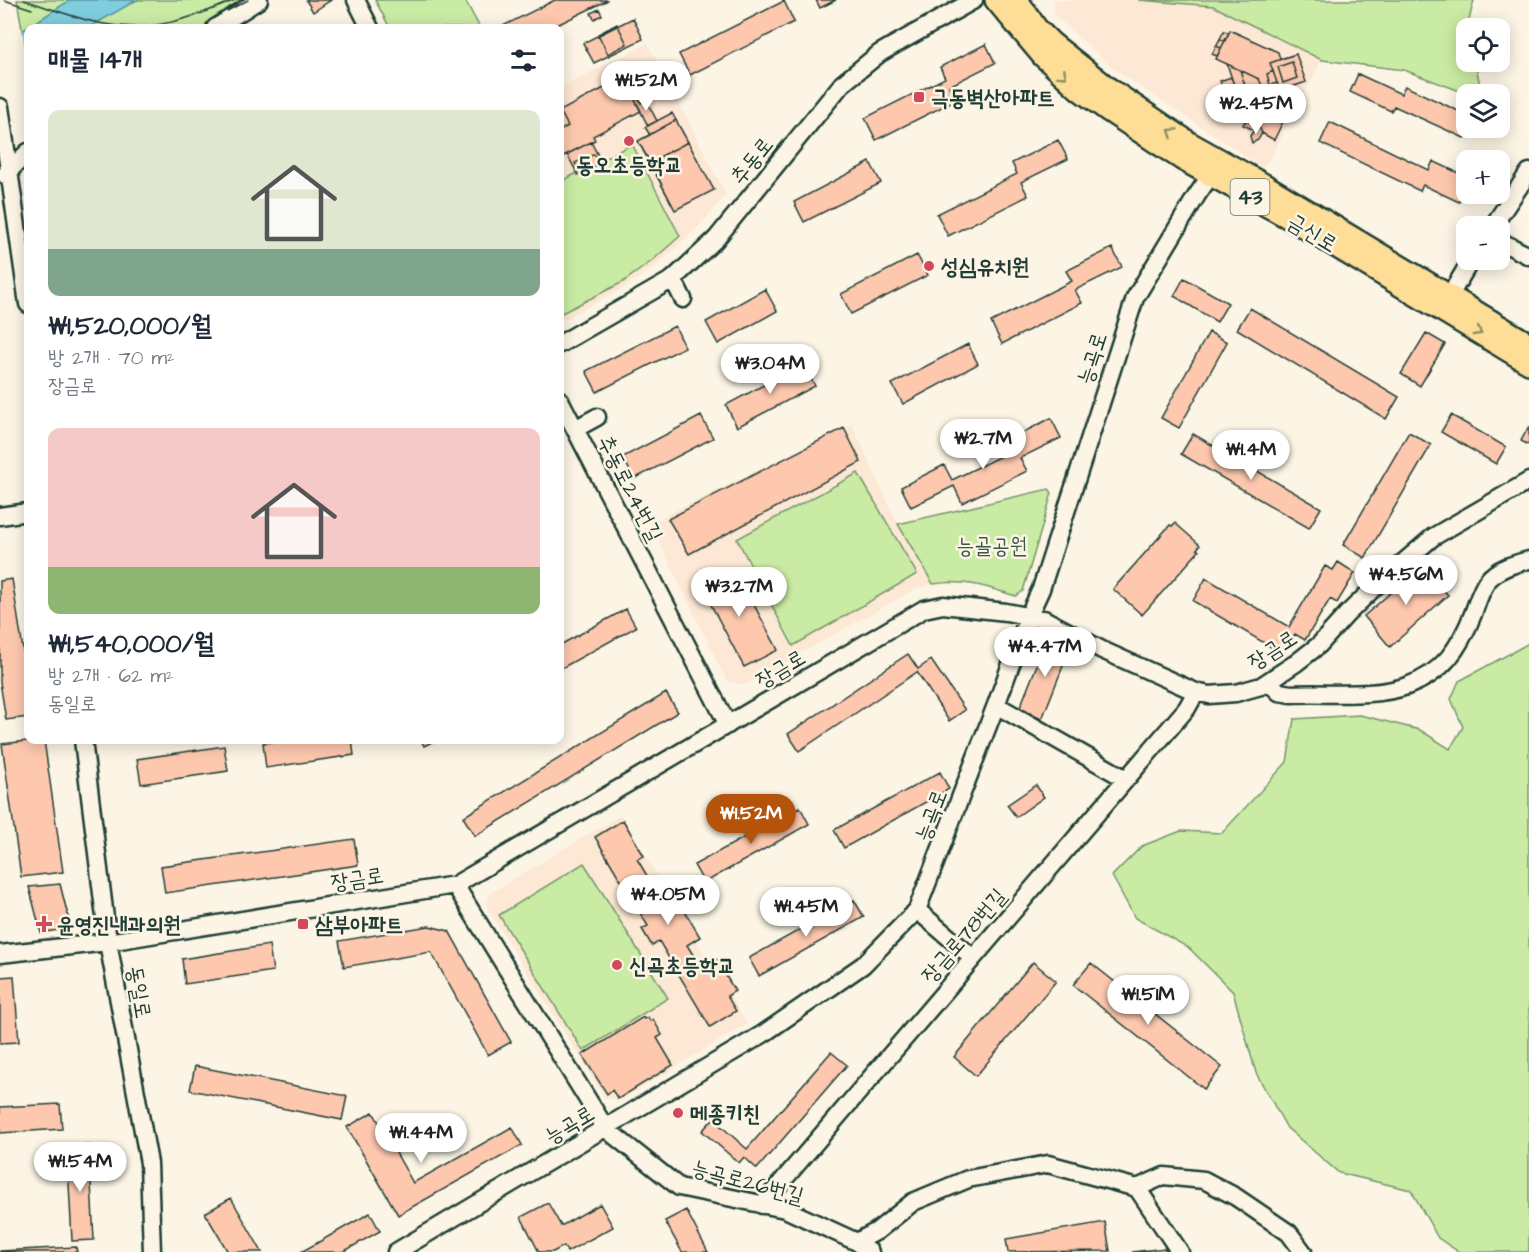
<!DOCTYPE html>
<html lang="ko">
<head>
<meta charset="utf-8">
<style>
	:root { --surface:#fff; --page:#f6f6f7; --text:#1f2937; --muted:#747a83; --accent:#b45309 }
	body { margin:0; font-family:"Architects Daughter","Poor Story",sans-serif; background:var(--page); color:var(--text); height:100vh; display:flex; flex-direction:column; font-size:22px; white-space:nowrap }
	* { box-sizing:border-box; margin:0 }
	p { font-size:20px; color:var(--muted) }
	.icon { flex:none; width:33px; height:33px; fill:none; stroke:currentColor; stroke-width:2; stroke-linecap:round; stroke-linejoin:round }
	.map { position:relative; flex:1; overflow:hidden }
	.side { position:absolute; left:24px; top:24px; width:540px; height:720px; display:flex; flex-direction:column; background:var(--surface); border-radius:12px; box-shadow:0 3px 15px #0003 }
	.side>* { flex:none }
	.fabs { position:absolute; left:1456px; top:18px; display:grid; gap:12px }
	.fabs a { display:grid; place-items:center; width:54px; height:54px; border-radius:12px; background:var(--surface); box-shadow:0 3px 15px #0003; font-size:30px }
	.price { position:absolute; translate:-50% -51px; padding:0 14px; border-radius:21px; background:#fff; color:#222; font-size:20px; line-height:39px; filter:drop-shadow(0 2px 3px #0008) }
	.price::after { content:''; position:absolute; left:50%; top:36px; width:18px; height:14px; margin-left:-9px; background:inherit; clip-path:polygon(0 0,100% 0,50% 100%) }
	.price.on { background:var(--accent); color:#fff }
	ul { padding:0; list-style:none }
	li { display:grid; align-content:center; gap:12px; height:318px; padding:0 24px }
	li span { display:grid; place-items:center; height:186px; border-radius:12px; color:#555 }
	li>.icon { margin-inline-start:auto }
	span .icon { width:108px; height:108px; fill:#fffc; stroke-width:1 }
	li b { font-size:26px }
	h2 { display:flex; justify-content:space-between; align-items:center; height:72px; padding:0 24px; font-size:26px }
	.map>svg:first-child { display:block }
	.built { fill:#fce8d4 }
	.green { fill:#caeba4; stroke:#74946c; stroke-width:1.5 }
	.water { fill:#7fcdde; stroke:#59939a; stroke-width:1.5 }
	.pier { fill:#fcf5e5 }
	.building { fill:#fdc8ae; stroke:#1f3d34; stroke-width:1.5 }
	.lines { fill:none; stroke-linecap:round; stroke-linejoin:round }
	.minor-casing { stroke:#1f3d34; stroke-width:21 }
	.major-casing { stroke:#1f3d34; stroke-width:26 }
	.minor { stroke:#fcf5e5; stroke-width:16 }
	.major { stroke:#fedd96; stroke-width:21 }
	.tram { stroke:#1f3d34; stroke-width:1.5 }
	.oneway { stroke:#8e8d65 }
	.poi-dot { fill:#d1495b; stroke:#fcf5e5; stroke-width:2 }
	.labels { text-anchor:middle; stroke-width:5; stroke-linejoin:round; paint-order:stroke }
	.shield { fill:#fcf5e5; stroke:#617469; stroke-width:1.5 }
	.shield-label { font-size:21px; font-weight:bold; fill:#1f3d34 }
	.poi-label { font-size:22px; font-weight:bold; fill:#1f3d34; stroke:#fcf5e5; text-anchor:start }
	.street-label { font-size:22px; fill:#1f3d34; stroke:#fcf5e5 }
	.park-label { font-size:22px; fill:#395745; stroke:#fcf5e5 }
</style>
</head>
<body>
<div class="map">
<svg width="1529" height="1252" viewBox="0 0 1529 1252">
	<rect width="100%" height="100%" fill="#fcf5e5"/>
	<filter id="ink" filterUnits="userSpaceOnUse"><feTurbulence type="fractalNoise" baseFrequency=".0167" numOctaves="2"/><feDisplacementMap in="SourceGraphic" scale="12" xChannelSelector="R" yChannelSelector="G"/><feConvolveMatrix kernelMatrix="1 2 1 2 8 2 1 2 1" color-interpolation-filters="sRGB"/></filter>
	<g filter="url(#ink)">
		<!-- built -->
		<path class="built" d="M1053,0H1138L1213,6L1322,60L1271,157L1262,167L1117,71L1055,16Z
			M648,43L726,195L700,225L656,266L625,287L562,321H560V88Z
			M852,424L898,524L933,584L917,588L745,685L727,681L650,523Z
			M621,815L747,1024L621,1100L605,1098L486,906L490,893Z"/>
		<!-- green -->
		<path class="green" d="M17,0H263L213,28H28V64Z
			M375,0H465L480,28H390Z
			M1138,0H1474L1467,28V62H1475L1482,94H1468L1404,70L1322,60L1213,6Z
			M632,144L680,236L652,261L623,282L562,313L560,308V182Z
			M858,473L917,574L793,646L737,539Z
			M1049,489L1052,493L1023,591L1016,596C986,587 965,579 933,584L898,524Z
			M1529,643V1252H1459L1438,1238L1411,1190L1339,1173L1287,1128L1256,1073L1233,992L1189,948L1135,918L1112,876L1142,846L1181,831L1222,833L1287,762L1294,719L1360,715L1420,730L1450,749L1463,727L1451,699L1459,681Z
			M584,863L668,998L583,1051L499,915Z"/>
		<!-- water -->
		<path class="water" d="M70,0H137L88,28H28V71L0,45Z"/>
		<!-- pier -->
		<path class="pier" d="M22,28L28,75L0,96V41Z"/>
		<!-- building -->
		<path class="building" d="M306,0H331L313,12Z
			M555,0H608L551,28H499Z
			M816,0H836L820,8Z
			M784,1L794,22L690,75L679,54Z
			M599,9L602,15L594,19L591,13Z
			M633,18L643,39L594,63L583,43Z
			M617,24L627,44L608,54L598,34Z
			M1230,30L1278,52L1280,59L1296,54L1306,82L1292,87L1295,97L1274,140L1262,133L1258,140L1252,143L1250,136L1254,130L1243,125L1262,86L1259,79L1216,59Z
			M1224,31L1229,33L1217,56L1212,54Z
			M1220,39L1225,41L1221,48L1216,46Z
			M986,44L995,63L949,86L956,100L876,140L865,118L945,78L940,67Z
			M1296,54L1306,82L1280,91L1270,63Z
			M1292,62L1297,78L1283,83L1278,67Z
			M645,63L661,93L641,103L638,96L634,98L641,111L593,136L595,140L560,158V131L568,126L560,111L606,87L610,94L616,90L611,81Z
			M1227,64L1240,70L1252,107L1246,121Z
			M1240,70L1259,79L1262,86L1252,107Z
			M1273,71L1277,83L1270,85L1267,74Z
			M1358,74L1401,94L1405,86L1467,115V128H1469L1464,138L1394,106L1391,111L1350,92Z
			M1231,77L1243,111L1231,115L1220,81Z
			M638,96L641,103L646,100L657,121L648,126L634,98Z
			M560,111L568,126L560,131Z
			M672,113L714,190L675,210L638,141L650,135L645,127Z
			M676,120L688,142L650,162L638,141Z
			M1330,122L1429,170L1433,161L1467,177V186L1459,202L1423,185L1420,191L1320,143Z
			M1259,127L1262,133L1258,140L1252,143L1250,136L1254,130Z
			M1058,140L1068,159L1021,182L1028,196L948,236L937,214L1017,174L1012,163Z
			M591,142L602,163L578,175L567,154Z
			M688,142L714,190L675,210L650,162Z
			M594,154L599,163L580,173L575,163Z
			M870,162L881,183L804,222L794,202Z
			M1112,248L1122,267L1075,290L1082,303L1002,344L991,322L1072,281L1066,271Z
			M917,255L928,275L851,314L841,294Z
			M1184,278L1228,303L1217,322L1174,296Z
			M765,289L777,311L718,344L706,322Z
			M1250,308L1399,397L1386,419L1237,329Z
			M675,326L685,347L597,392L586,371Z
			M1209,332L1227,342L1179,428L1161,418Z
			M1426,333L1445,344L1420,386L1401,374Z
			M968,344L978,364L903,404L892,384Z
			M803,364L815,386L737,427L726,405Z
			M1451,415L1506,447L1496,464L1441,432Z
			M701,416L713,438L634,479L623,457Z
			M1051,418L1061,438L1020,458L1027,471L962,503L954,486L911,507L901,487L944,465L952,480L1021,446L1016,436Z
			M1529,426V445L1521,441Z
			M844,428L861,462L689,554L668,519Z
			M1409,432L1431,445L1365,558L1343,545Z
			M1193,434L1321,508L1309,528L1181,454Z
			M1175,523L1200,545L1197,549L1199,551L1142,615L1113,589L1170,525L1172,526Z
			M1338,562L1355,573L1337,603L1330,599L1305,640L1295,634L1283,654L1193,601L1206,578L1289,627L1325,566L1333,570Z
			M1421,566L1448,595L1390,647L1364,616Z
			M735,569L778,650L744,667L701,586Z
			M12,579L28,682V717L6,720L0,682V581Z
			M626,609L636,627L560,669V645Z
			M1048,637L1071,646L1042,719L1019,710Z
			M908,654L918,669L931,660L965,710L949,721L917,672L799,751L788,734Z
			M666,693L678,712L475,836L463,817Z
			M36,740H44L63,872L21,877L2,744Z
			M289,740H352L354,755L266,768L263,743Z
			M421,740H436L424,746Z
			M224,746L228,771L141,784L137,759Z
			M940,772L949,789L844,848L834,830Z
			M1036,785L1044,797L1016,817L1007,805Z
			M800,807L809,824L704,883L694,865Z
			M623,820L644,856L637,859L659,896L672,889L700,937L687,945L701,968L716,959L735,991L727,996L736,1011L710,1027L659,941L652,946L642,929L648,926L595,837Z
			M354,839L358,865L165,893L161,866Z
			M60,884L71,928L41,933L29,887Z
			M854,900L864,917L759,976L749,958Z
			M429,926L449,931L511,1042L488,1055L431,952L344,967L339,941Z
			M269,945L273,971L185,984L182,959Z
			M1033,962L1056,981L976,1076L954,1057Z
			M1091,963L1222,1067L1204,1089L1073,985Z
			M14,976L19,1042L0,1043V977Z
			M643,1017L644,1019L648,1017L650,1021L653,1019L662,1035L657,1038L673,1065L618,1099L612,1090L607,1094L582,1055Z
			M831,1052L847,1065L757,1169L744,1157L739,1163L702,1131L713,1119L747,1149Z
			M195,1066L347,1096L342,1120L190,1090Z
			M60,1104L62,1129L0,1133V1107Z
			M373,1112L413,1183L512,1127L522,1145L398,1215L347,1127Z
			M89,1145L94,1240L72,1241L67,1146Z
			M231,1198L262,1252H228L205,1213Z
			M548,1203L561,1226L600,1204L613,1227L567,1252L564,1246L553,1252H539L521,1217Z
			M686,1210L708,1252H682L665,1221Z
			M370,1213L380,1231L343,1252H301Z
			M1105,1222L1110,1251L1008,1252L1006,1239Z
			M76,1247L77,1252H0V1251Z
			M1165,1248V1252H1132Z"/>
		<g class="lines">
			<defs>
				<path id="minor" d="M356,0L370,28
					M215,28L259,0
					M0,107L28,304
					M5,175L28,152
					M1493,226L1529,172
					M1500,241L1529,256
					M673,279L683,299
					M1449,297L1471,260
					M560,344L673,279L716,239L842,84L880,53L974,0
					M560,400L728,725
					M575,429L597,417
					M0,516L28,512
					M1269,682L1279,692L1291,694C1328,692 1373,698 1407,686C1443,673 1459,649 1473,614C1477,603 1481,589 1488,580C1498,568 1514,564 1529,560
					M996,705L1126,779
					M83,740L108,942L149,1163L152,1252
					M455,885L606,1129L679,1187L785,1209L857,1242L870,1252
					M917,910L973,958
					M0,954L108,942L455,885L924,609L943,605L1006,612L1044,619L1102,650L1196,692L1209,695L1236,693L1261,686L1296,663L1319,645L1347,614L1379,583L1433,537L1529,481
					M1137,1188L1164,1176L1204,1180L1236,1197L1289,1233L1303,1252
					M762,1205L1187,708L1196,692
					M857,1242L877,1231L913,1202L968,1179L1048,1164L1137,1188L1180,1252
					M396,1252L763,1034L863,965L917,910L996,705L1029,615L1041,589L1135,298L1197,195L1217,166"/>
				<path id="major" d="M996,0L1043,56L1079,89L1109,111L1182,159L1286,216L1529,363
					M1017,0L1036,28L1051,43L1109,89L1191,144L1266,186L1529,344"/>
			</defs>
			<!-- minor casing -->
			<use href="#minor" class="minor-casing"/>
			<!-- major casing -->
			<use href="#major" class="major-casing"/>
			<!-- minor -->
			<use href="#minor" class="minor"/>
			<!-- major -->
			<use href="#major" class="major"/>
			<!-- tram -->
			<path class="tram" d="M4,0L32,9
				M24,0C50,8 77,19 104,24C149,33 194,18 235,0
				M227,11L248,0"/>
		</g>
		<!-- one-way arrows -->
		<defs><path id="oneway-chevron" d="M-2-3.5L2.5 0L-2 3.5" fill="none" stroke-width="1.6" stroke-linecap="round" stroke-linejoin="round" transform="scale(1.5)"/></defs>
		<g class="oneway">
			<use href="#oneway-chevron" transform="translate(1063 75) rotate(42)"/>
			<use href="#oneway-chevron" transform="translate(1172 132) rotate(-146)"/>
			<use href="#oneway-chevron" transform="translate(1478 332) rotate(31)"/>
		</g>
	</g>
	<!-- markers -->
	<g class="poi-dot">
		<rect x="913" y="91" width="12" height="12" rx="3"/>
		<circle cx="629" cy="141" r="6"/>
		<circle cx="929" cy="266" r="6"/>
		<path d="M41 915h6v6h6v6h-6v6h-6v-6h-6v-6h6z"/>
		<rect x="297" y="918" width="12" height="12" rx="3"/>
		<circle cx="617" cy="965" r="6"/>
		<circle cx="678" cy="1113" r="6"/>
	</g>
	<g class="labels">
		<!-- shield labels -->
		<rect class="shield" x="1230.5" y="179" width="39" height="36" rx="4.5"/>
		<g class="shield-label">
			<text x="1250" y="204">43</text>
		</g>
		<!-- poi labels -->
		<g class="poi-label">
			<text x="931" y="105">극동벽산아파트</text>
			<text x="629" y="172" text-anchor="middle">동오초등학교</text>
			<text x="941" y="274">성심유치원</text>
			<text x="57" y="932">윤영진내과의원</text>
			<text x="315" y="932">삼부아파트</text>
			<text x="629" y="973">신곡초등학교</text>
			<text x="690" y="1121">메종키친</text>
		</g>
		<!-- street labels -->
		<g class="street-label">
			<text transform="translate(751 160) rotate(-51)" y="8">추동로</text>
			<text transform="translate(1313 232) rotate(31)" y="8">금신로</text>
			<text transform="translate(1091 358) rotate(-72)" y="8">능곡로</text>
			<text transform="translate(631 488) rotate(63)" y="8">추동로24번길</text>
			<text transform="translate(1272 649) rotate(-33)" y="8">장금로</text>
			<text transform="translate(780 668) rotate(-31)" y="8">장금로</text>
			<text transform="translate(930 815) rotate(-69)" y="8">능곡로</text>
			<text transform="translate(357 878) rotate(-9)" y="8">장금로</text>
			<text transform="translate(963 935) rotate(-49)" y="8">장금로78번길</text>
			<text transform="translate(140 992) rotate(80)" y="8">동일로</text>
			<text transform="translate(569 1124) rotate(-31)" y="8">능곡로</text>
			<text transform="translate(748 1181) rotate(15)" y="8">능곡로26번길</text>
		</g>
		<!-- park labels -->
		<g class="park-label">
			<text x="992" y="553">능골공원</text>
		</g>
	</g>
</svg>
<div class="fabs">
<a><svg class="icon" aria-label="locate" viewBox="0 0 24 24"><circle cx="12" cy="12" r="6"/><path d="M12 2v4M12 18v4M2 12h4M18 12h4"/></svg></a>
<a><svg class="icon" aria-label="layers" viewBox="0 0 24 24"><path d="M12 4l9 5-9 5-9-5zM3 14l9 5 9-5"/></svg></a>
<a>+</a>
<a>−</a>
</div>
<b class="price" style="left:646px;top:112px">₩1.52M</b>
<b class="price" style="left:1256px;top:135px">₩2.45M</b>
<b class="price" style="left:770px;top:395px">₩3.04M</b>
<b class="price" style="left:983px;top:470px">₩2.7M</b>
<b class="price" style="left:1251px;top:481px">₩1.4M</b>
<b class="price" style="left:1406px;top:606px">₩4.56M</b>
<b class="price" style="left:739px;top:618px">₩3.27M</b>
<b class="price" style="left:1045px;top:678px">₩4.47M</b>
<b class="price on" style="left:751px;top:845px">₩1.52M</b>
<b class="price" style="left:668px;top:926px">₩4.05M</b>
<b class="price" style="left:806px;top:938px">₩1.45M</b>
<b class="price" style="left:1148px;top:1026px">₩1.51M</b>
<b class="price" style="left:421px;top:1164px">₩1.44M</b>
<b class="price" style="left:80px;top:1193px">₩1.54M</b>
<section class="side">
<h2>매물 14개<svg class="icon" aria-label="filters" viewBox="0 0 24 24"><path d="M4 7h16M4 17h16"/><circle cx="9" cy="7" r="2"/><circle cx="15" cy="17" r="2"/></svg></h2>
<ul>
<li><span style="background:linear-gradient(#dfe7d0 75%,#7fa58c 0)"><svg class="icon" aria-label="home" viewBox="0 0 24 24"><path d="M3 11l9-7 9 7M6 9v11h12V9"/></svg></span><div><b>₩1,520,000/월</b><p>방 2개 · 70 m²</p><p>장금로</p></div></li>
<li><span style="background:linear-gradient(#f6c9c9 75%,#8fb573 0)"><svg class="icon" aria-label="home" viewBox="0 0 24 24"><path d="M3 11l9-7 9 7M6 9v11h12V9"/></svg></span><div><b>₩1,540,000/월</b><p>방 2개 · 62 m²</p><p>동일로</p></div></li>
</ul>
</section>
</div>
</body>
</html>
